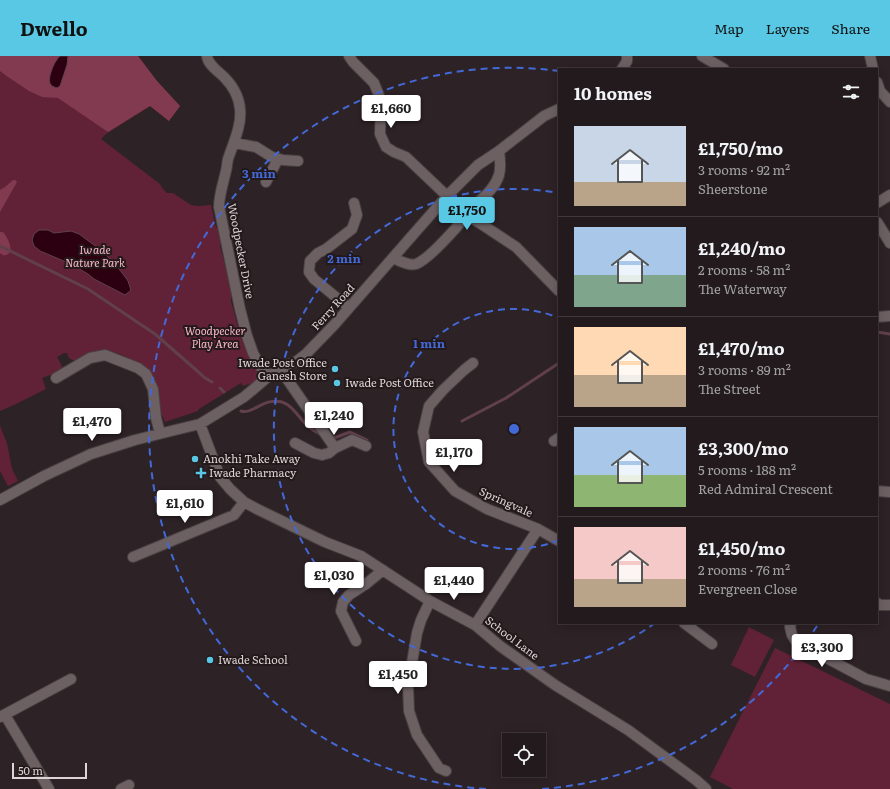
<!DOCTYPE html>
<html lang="en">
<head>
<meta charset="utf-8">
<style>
	:root { --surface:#221a1c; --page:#2a2325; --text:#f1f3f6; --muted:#a2a1a3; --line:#3f383b; --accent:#58c8e4 }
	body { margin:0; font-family:Literata,serif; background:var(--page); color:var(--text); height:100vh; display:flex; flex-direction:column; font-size:15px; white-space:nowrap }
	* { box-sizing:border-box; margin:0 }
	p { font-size:13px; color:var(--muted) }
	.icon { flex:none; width:22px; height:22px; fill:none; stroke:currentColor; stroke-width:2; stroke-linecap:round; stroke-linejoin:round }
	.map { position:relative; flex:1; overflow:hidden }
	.details { position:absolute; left:558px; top:12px; width:320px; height:556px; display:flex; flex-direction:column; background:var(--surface); border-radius:0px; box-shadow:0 2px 10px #0003,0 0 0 1px var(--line) }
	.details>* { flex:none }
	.controls { position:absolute; left:502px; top:677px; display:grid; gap:8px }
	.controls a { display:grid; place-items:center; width:44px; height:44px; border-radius:0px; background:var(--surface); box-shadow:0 2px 10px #0003,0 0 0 1px var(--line); font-size:20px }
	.scale { position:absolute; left:12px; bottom:10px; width:75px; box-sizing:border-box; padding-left:4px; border:2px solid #ddd5d7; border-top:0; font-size:11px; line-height:14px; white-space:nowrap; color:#ddd5d7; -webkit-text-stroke:3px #23191b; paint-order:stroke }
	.price { position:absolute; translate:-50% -34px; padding:0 9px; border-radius:4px; background:#fff; color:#222; font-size:13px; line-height:26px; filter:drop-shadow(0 1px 2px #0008) }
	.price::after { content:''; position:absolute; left:50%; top:24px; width:12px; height:9px; margin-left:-6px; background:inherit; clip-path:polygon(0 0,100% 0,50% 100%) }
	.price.active { background:var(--accent); color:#111 }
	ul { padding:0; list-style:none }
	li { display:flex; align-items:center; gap:12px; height:100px; padding:0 16px }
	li+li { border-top:1px solid var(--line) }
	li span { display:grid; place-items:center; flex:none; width:112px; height:80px; border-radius:0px; color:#555 }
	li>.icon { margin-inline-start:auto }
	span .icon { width:48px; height:48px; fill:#fffc; stroke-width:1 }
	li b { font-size:17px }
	h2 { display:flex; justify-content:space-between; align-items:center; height:48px; padding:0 16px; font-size:17px }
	header { display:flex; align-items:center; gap:24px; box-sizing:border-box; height:56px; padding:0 20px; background:var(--accent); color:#111 }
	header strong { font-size:19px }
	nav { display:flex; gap:22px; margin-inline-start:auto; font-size:14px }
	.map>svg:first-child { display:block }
	.green { fill:#612237 }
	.forest { fill:#813a50 }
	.water { fill:#2c0010; stroke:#61404c }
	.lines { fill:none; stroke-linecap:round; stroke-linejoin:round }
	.stream { stroke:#61404c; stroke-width:3 }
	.minor-casing { stroke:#494042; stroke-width:12 }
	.minor { stroke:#6c6063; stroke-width:10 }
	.ring { fill:none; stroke:#4369d8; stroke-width:2; stroke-dasharray:7 5 }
	.poi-dot { fill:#58c8e4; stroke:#23191b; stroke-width:1.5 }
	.labels { text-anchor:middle; stroke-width:4; stroke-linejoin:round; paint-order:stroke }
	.park-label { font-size:11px; font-style:italic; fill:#f9b8c8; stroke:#23191b }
	.street-label { font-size:11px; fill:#ddd5d7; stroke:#23191b }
	.poi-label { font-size:11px; fill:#ddd5d7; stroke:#23191b; text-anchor:start }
	.centre { fill:#4369d8; stroke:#23191b; stroke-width:2 }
	.ring-label { font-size:12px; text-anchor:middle; font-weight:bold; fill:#4369d8; stroke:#23191b; stroke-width:4; stroke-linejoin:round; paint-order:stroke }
</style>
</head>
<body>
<header>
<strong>Dwello</strong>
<nav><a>Map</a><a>Layers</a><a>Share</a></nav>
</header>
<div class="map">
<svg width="890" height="733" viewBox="0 0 890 733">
	<rect width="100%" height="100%" fill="#2d2225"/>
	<!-- green -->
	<path class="green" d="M0,0H138L157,25L180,50L169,65L150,50L106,78L101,83L160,128L162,132L167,137H173L191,149L198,150L211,149L215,169L218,174L221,186L220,190L231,233V245L241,282L260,317C259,327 251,327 243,330L241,327L199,353L198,355L165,366L160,355L158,334L156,328L151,318L139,308L122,299L107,294L86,298L74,305L69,302L67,297H64L57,301L62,310L61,315L42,322L46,333L16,348L0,355Z
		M0,370L7,387L12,413L18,425L8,430L0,415Z
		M749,571L774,584L755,621L731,609Z
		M775,592L890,648V733H733L710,721Z"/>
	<!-- forest -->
	<path class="forest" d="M0,0H138L157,25L180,50L169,65L150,50L108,76L58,42L42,41L29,35L8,21L0,15Z
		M13,124H15L17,126L0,156V134L5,131Z
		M0,176H3C7,180 16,197 6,199C3,200 3,199 0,197Z"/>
	<!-- water -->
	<path class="water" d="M60,0H68L67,9L60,30L57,32C55,31 53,31 51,29C46,23 55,4 60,0Z
		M39,174H48L54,177L71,175L79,178L102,195L115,208L123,218L128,225L131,234L125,239L94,223L88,218L71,208L40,195L34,190L32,184L34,178Z"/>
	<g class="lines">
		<!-- stream -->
		<path class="stream" d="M0,190L88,233L155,278L195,313L205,322L212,326
			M877,276L890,278
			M220,332L224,336
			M241,355C252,359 264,341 282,346C294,350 299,363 309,371C312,374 318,377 322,379
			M462,365L506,342L559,307
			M331,381L334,382L350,376L367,384"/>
		<defs>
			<path id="minor" d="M207,0C208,9 217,14 224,21C232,29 239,41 240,53C242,69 233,88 228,103C227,107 227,112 226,115C223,128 219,139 219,151L240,253L247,280L253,297L260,310L269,320
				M349,0L353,6L374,27L378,37L381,45L380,78L386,91L394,96L406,101L447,140
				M702,0L724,13
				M870,0L873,13
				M622,13L627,5V0
				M877,26L880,35L890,46
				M235,87L256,91L272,101L283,104L298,105
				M266,126L278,103
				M877,147L890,139
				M466,158L516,191L559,235
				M877,166L890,187
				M393,202C400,205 409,210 416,208C427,204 446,183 455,173C459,169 462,163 466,159C476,146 494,136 499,119C501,112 500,102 499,95
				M349,252L314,223L309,216L310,205L318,197L326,193L352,173L357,159L354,147
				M877,261L890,260
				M473,307L464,314L443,334L429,350L423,376L429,406L455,435L487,453L538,473L559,485
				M280,313L335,392
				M56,322L90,302L105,299L138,312L146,318L153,333L156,362L160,377
				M200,368L220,421L230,433L244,446L257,453L325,486L361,500L430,545L475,569L500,590L555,629L628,674L696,724L706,733
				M554,385L559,382
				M295,387L314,397L322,399L329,397L335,392L352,384L366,390
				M877,435L890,436
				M0,444L44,420L91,398L135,384L175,374L200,368L244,341L269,320L286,310L297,305L306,298L335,268L418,173L447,140L478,109L499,95L544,60L559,53
				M133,501L234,459L244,446
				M430,545L421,564L417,577L408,630L409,655L417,679L439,712L446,715
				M877,547L880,549H890
				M684,567L712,588
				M791,567L790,571L792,579L795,584L804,591L823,600L866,623L890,630
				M475,569L538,473
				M356,585L341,555L343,546L349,539L366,528L383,514
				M5,659L49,733
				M0,661L71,623
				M121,733L129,729"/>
		</defs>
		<!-- minor casing -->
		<use href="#minor" class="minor-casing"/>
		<!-- minor -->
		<use href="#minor" class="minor"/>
	</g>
	<!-- distance rings -->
	<g class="ring">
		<path d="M559 484A120 120 0 1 1 559 262"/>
		<path d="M655 567A240 240 0 1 1 558 137"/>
		<path d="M817 570A361 361 0 0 1 542 733M486 733A361 361 0 1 1 558 15"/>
	</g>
	<!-- markers -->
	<g class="poi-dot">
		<circle cx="335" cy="313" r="4"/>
		<circle cx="337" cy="327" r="4"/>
		<circle cx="195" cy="403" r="4"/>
		<path d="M199 411h4v4h4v4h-4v4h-4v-4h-4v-4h4z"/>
		<circle cx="210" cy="604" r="4"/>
	</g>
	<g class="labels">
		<!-- park labels -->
		<g class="park-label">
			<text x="95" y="198">Iwade<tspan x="95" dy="13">Nature Park</tspan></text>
			<text x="215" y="279">Woodpecker<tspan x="215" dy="13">Play Area</tspan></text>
		</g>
		<!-- street labels -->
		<g class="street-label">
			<text transform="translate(241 195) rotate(79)" y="4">Woodpecker Drive</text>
			<text transform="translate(333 251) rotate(-48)" y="4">Ferry Road</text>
			<text transform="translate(506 446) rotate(24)" y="4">Springvale</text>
			<text transform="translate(512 582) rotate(37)" y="4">School Lane</text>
		</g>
		<!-- poi labels -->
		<g class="poi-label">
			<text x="327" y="311" text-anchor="end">Iwade Post Office<tspan x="327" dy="13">Ganesh Store</tspan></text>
			<text x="345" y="331">Iwade Post Office</text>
			<text x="203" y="407">Anokhi Take Away</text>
			<text x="209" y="421">Iwade Pharmacy</text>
			<text x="218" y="608">Iwade School</text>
		</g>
	</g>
	<circle cx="514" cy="373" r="6" class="centre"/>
	<g class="ring-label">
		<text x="259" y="122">3 min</text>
		<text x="344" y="207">2 min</text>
		<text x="429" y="292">1 min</text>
	</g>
</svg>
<div class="controls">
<a><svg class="icon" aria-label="locate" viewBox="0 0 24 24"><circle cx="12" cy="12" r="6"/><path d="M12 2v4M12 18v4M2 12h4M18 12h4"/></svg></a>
</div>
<div class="scale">50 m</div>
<b class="price" style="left:391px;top:73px">£1,660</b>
<b class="price active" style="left:467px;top:175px">£1,750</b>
<b class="price" style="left:334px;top:380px">£1,240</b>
<b class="price" style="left:92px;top:386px">£1,470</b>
<b class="price" style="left:454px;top:417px">£1,170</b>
<b class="price" style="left:185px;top:468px">£1,610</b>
<b class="price" style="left:334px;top:540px">£1,030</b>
<b class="price" style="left:454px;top:545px">£1,440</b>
<b class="price" style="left:822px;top:612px">£3,300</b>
<b class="price" style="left:398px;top:639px">£1,450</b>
<section class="details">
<h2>10 homes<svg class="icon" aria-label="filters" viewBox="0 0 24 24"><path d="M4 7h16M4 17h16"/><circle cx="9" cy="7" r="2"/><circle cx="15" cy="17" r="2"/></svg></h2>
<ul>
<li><span style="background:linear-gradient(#c9d6e8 70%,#b9a48a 0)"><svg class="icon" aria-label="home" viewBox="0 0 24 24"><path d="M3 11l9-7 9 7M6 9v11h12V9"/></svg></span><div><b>£1,750/mo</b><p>3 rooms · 92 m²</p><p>Sheerstone</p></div></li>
<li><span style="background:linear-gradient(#a9c7e8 60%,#7fa58c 0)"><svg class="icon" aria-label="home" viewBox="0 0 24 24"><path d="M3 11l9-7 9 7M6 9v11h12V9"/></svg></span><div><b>£1,240/mo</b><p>2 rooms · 58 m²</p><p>The Waterway</p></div></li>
<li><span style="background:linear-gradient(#ffd9b3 60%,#b9a48a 0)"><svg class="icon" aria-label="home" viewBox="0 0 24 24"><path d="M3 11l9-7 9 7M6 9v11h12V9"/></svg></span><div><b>£1,470/mo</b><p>3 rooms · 89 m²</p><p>The Street</p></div></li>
<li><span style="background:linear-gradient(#a9c7e8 60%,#8fb573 0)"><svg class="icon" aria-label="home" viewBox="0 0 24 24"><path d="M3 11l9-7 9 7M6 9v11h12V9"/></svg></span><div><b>£3,300/mo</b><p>5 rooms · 188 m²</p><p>Red Admiral Crescent</p></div></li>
<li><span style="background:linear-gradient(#f6c9c9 65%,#b9a48a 0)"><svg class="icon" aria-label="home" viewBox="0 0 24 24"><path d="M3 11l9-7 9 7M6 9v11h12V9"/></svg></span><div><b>£1,450/mo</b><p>2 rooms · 76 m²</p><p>Evergreen Close</p></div></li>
</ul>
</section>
</div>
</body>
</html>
